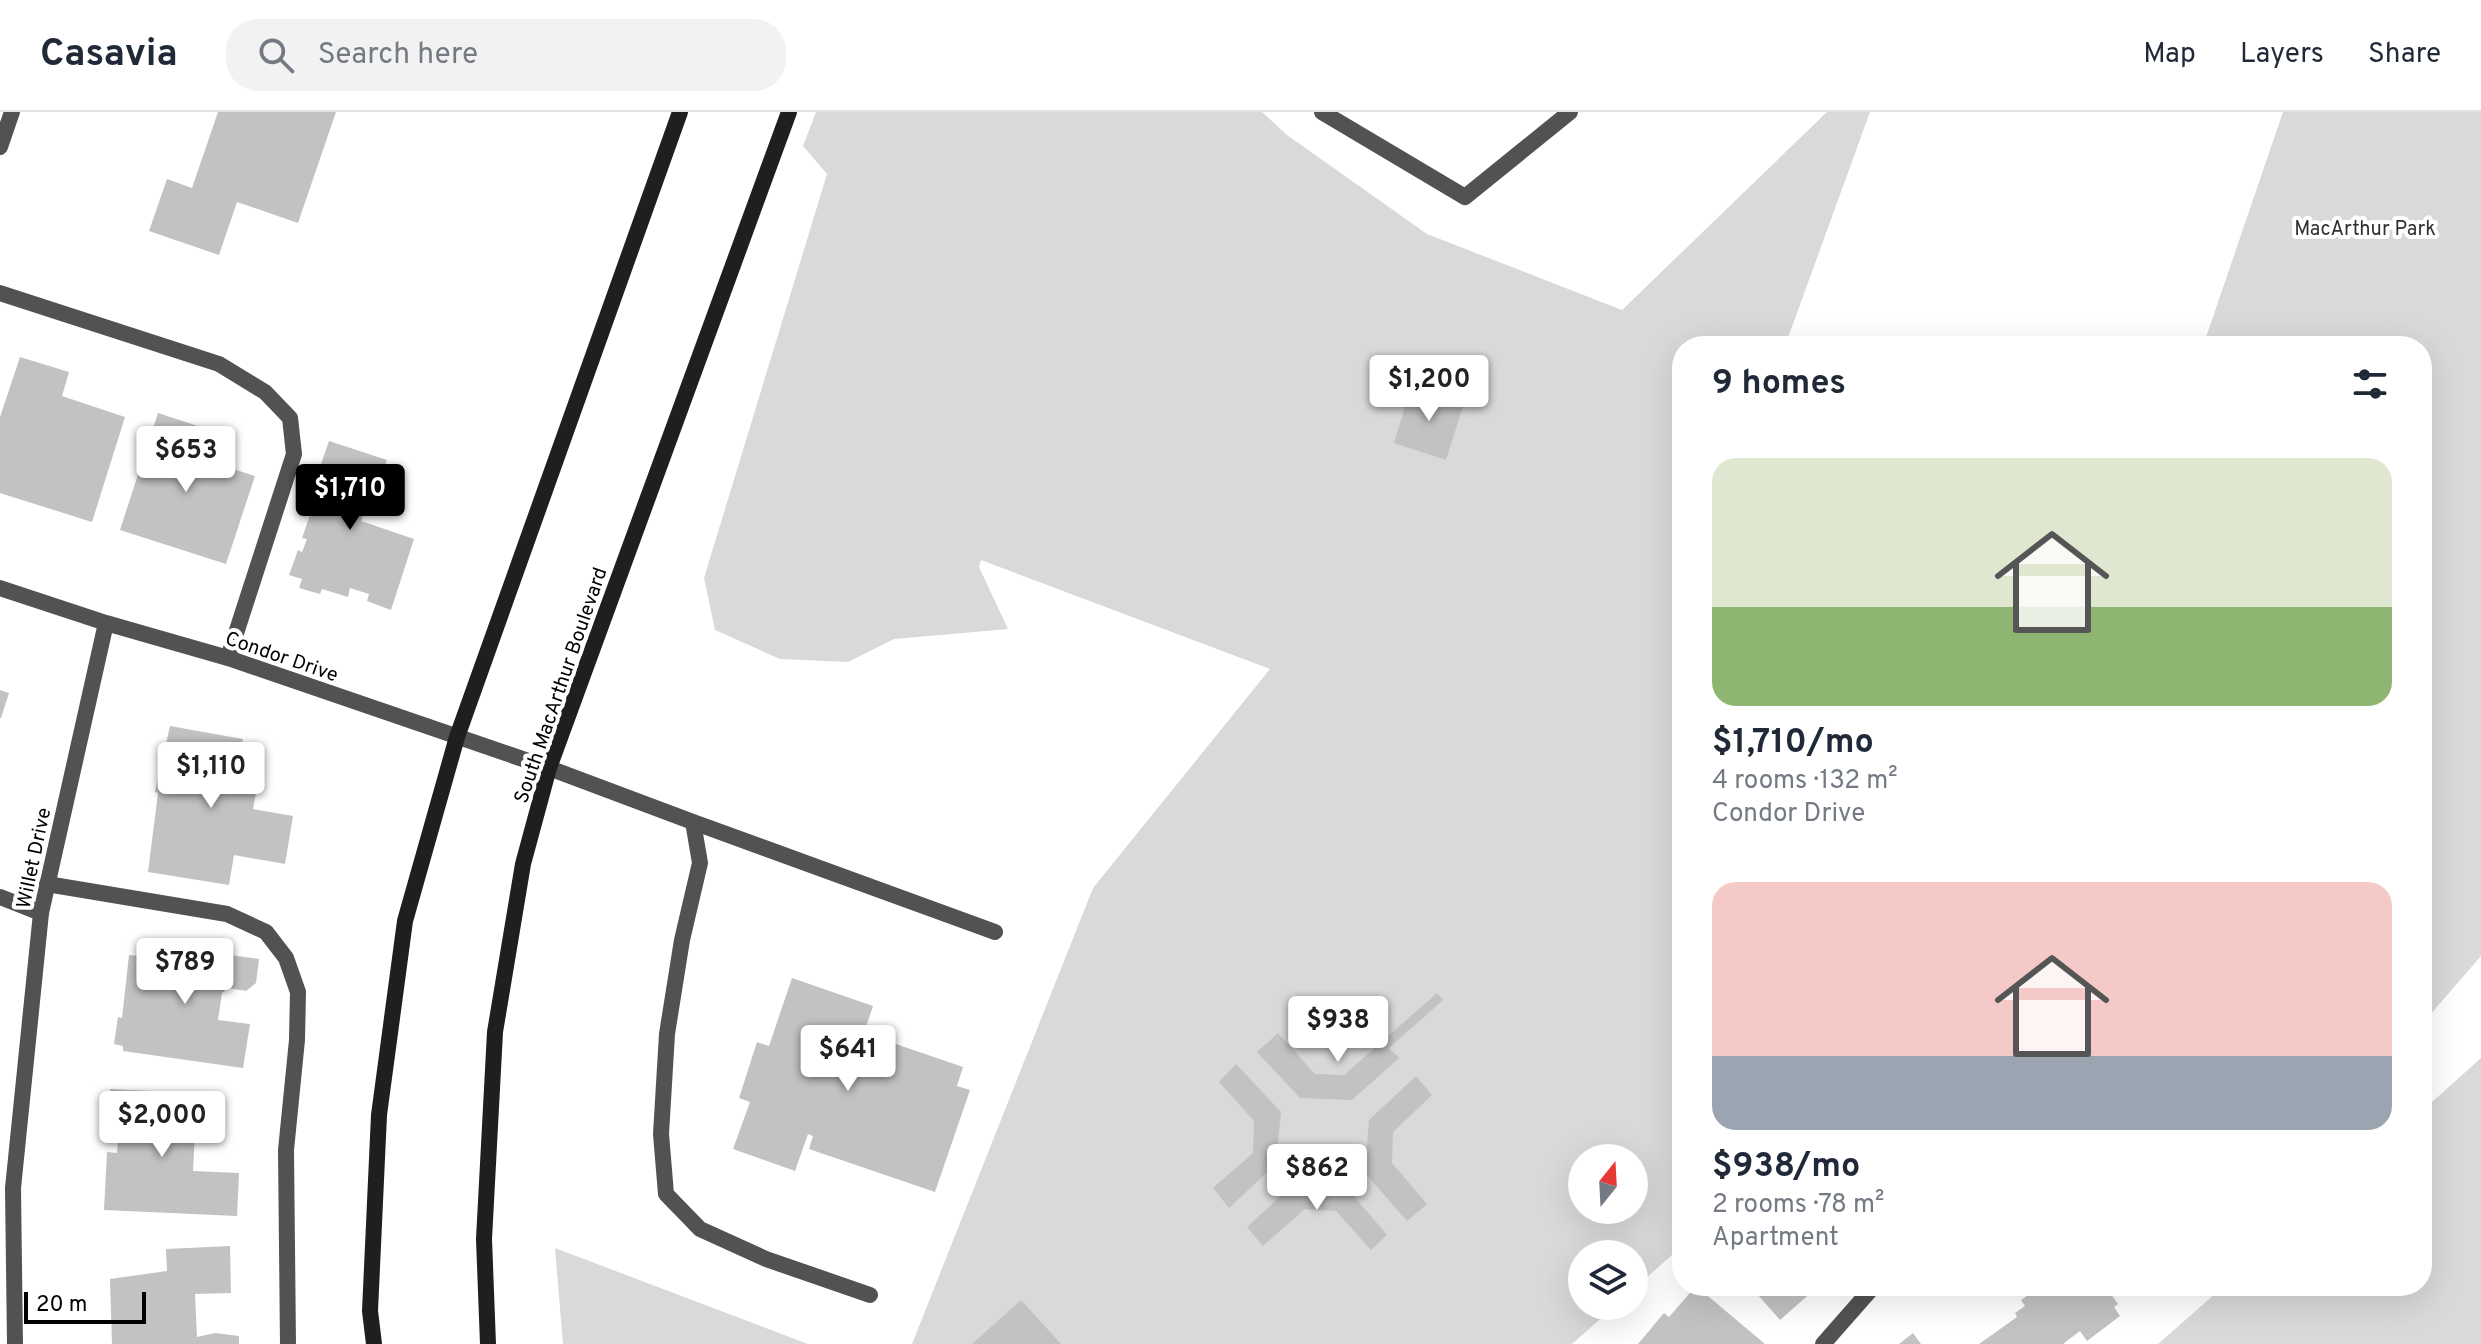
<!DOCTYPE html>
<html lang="en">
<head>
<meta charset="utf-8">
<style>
	:root { --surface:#fff; --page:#f2f2f3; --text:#1f2937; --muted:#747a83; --line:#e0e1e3; --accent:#000 }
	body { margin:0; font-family:Overpass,sans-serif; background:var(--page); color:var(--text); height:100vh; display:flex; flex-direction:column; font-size:30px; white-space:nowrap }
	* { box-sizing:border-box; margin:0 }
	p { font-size:26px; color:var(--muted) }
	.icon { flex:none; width:44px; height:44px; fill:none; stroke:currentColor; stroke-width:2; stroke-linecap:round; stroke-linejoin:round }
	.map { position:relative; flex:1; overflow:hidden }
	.drawer { position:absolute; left:1672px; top:224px; width:760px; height:960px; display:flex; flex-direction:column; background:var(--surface); border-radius:32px; box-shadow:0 8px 32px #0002 }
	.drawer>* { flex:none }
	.needle { width:52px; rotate:18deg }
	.tools { position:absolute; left:1568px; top:1032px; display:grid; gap:16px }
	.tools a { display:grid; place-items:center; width:80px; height:80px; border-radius:50%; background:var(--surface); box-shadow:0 8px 32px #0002; font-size:40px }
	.scale { position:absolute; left:24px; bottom:20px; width:122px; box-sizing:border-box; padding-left:8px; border:4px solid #000; border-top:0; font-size:22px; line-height:28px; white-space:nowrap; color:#000; -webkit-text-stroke:6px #fff; paint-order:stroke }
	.price { position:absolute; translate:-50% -68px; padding:0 18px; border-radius:8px; background:#fff; color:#222; font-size:26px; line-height:52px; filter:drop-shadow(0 2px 4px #0008) }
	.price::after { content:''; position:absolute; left:50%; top:48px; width:24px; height:18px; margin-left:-12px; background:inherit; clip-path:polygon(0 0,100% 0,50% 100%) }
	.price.selected { background:var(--accent); color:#fff }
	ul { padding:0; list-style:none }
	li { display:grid; align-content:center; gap:16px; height:424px; padding:0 40px }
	li span { display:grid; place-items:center; height:248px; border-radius:24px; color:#555 }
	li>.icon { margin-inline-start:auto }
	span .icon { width:144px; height:144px; fill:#fffc; stroke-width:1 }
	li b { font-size:34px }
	h2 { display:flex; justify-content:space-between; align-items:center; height:96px; padding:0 40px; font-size:34px }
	header { display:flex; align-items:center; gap:48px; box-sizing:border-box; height:112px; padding:0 40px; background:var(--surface); border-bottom:2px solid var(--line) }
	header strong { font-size:38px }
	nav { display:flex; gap:44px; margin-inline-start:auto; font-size:28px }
	.search { width:560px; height:72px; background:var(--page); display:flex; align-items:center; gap:20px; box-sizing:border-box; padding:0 28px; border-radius:32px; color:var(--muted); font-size:30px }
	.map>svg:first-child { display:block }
	.green { fill:#d9d9d9; fill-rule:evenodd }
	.building { fill:#c2c2c2 }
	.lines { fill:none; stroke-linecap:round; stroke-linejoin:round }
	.lane { stroke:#525252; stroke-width:16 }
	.street { stroke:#525252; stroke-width:16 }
	.secondary { stroke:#1f1f1f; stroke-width:16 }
	.labels { text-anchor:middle; stroke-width:8; stroke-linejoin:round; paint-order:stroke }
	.park-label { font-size:20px; fill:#303030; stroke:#fff }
	.street-label { font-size:20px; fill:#000; stroke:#fff }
</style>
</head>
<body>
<header>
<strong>Casavia</strong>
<div class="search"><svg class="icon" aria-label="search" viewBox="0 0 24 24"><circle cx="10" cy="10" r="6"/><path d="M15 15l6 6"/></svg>Search here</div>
<nav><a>Map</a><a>Layers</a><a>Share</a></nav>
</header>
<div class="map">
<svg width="2481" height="1232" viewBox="0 0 2481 1232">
	<rect width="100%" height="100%" fill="#fff"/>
	<!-- green -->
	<path class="green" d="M816,0H1262L1287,23L1427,122L1622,198L1827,0H1870L1785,234H1682V1134L1634,1177V1142H1582V1194H1615L1572,1232H912L1093,776L1270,557L981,448L979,455L1008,517L894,527L848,550L780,547L715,518L704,466L827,62L803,34ZM1582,1046H1634V1098H1582Z
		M2283,0H2481V844L2422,912V234H2203Z
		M2481,946V1232H2158L2224,1174H2422V999Z
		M555,1136L808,1232H563Z"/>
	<!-- building -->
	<path class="building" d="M218,0H336L298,111L237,90L219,143L149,119L167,67L192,76Z
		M20,245L69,260L62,284L125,305L92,410L0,381V305Z
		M1411,275L1464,291L1446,348L1394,331Z
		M158,301L210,318L201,347L255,364L226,452L120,418Z
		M329,329L387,348L371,394L367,392L361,409L414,427L391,498L367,489L369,482L350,476L348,485L322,477L320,482L299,476L302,467L289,463L298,438L302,440L307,427L302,426L317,383L311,381Z
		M0,578L9,581L1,606H0Z
		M170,614L243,627L241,635L248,636L245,655L260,658L253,697L293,704L285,752L234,743L229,773L148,760L158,681L155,680Z
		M156,833L259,847L256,871L246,879L228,876L222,881L218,908L250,912L243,956L123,939V934L114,932L118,905L122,906L129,843L154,846Z
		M792,866L873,894L864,921L963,955L957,974L970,978L935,1080L809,1037L813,1024L808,1022L795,1059L733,1037L750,990L739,986L757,930L769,934Z
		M1437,881L1443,888L1389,936L1399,946L1352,988L1300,986L1257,940L1278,921L1315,962L1344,963Z
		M1236,952L1281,1000L1276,1052L1229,1096L1213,1076L1253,1041L1254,1009L1219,970Z
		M1416,964L1432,983L1393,1020L1392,1051L1427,1092L1407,1109L1365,1061L1369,1008Z
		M110,977L197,981L193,1059L239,1061L237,1104L104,1098L107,1040L117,1041L119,1014H108Z
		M1295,1071L1346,1075L1387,1123L1371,1138L1336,1099L1305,1097L1263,1134L1247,1115Z
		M230,1134L231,1181L195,1182L197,1225L215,1221L239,1224V1232H112L110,1167L167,1159L166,1137Z
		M1696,1174L1765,1232H1638L1664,1201L1669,1205Z
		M1750,1174H1811L1814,1178L1780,1208Z
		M2046,1174H2105L2118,1192L2114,1195L2120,1204L2087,1229L2080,1219L2063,1232H1979L2017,1205L2015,1201L2025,1194L2021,1188L2034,1179L2038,1184L2048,1176Z
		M1021,1188L1061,1232H972Z
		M1913,1221L1921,1232H1899Z"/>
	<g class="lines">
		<!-- lane -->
		<path class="lane" d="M1322,0L1465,85L1570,0
			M0,35L12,0
			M0,181L219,252L265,280L290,306L294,342L228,546
			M549,656L693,710L700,751L682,828L667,922L661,1022L666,1082L700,1117L766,1147L870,1183
			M693,710L995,820
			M47,772L227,802L266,820L286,846L298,880L297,928L286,1038L288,1232
			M0,785L41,801"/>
		<!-- street -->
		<path class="street" d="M0,476L106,511L228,546L549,656
			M15,1232L13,1076L41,801L106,511
			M1823,1232L1874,1174"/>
		<!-- secondary -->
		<path class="secondary" d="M374,1232L370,1199L379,1003L405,809L457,625L680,0
			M488,1232L484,1127L495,920L523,752L549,656L789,0"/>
	</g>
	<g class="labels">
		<!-- park labels -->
		<g class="park-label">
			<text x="2365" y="123">MacArthur Park</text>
		</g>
		<!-- street labels -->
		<g class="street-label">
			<text transform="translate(282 544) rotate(19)" y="7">Condor Drive</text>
			<text transform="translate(560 573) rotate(-71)" y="7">South MacArthur Boulevard</text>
			<text transform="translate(33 746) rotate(-78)" y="7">Willet Drive</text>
		</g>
	</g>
</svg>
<div class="tools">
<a><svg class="needle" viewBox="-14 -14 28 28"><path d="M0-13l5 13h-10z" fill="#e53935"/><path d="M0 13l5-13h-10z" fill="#747a83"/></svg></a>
<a><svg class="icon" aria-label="layers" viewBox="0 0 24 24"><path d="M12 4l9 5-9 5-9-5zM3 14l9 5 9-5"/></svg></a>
</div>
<div class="scale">20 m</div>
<b class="price" style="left:1429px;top:311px">$1,200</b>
<b class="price" style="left:186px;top:382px">$653</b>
<b class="price selected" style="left:350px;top:420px">$1,710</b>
<b class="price" style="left:211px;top:698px">$1,110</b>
<b class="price" style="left:185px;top:894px">$789</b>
<b class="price" style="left:1338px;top:952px">$938</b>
<b class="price" style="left:848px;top:981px">$641</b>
<b class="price" style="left:162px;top:1047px">$2,000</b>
<b class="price" style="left:1317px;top:1100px">$862</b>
<section class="drawer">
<h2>9 homes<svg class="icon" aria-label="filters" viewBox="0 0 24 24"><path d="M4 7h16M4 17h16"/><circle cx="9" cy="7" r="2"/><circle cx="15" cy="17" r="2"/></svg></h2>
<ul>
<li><span style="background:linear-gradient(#dfe7d0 60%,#8fb573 0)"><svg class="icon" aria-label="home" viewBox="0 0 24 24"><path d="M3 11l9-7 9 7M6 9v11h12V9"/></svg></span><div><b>$1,710/mo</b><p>4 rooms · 132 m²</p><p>Condor Drive</p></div></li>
<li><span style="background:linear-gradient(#f6c9c9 70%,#9aa5b1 0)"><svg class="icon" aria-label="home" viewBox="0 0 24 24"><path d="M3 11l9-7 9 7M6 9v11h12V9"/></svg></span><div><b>$938/mo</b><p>2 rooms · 78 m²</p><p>Apartment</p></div></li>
</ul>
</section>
</div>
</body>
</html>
